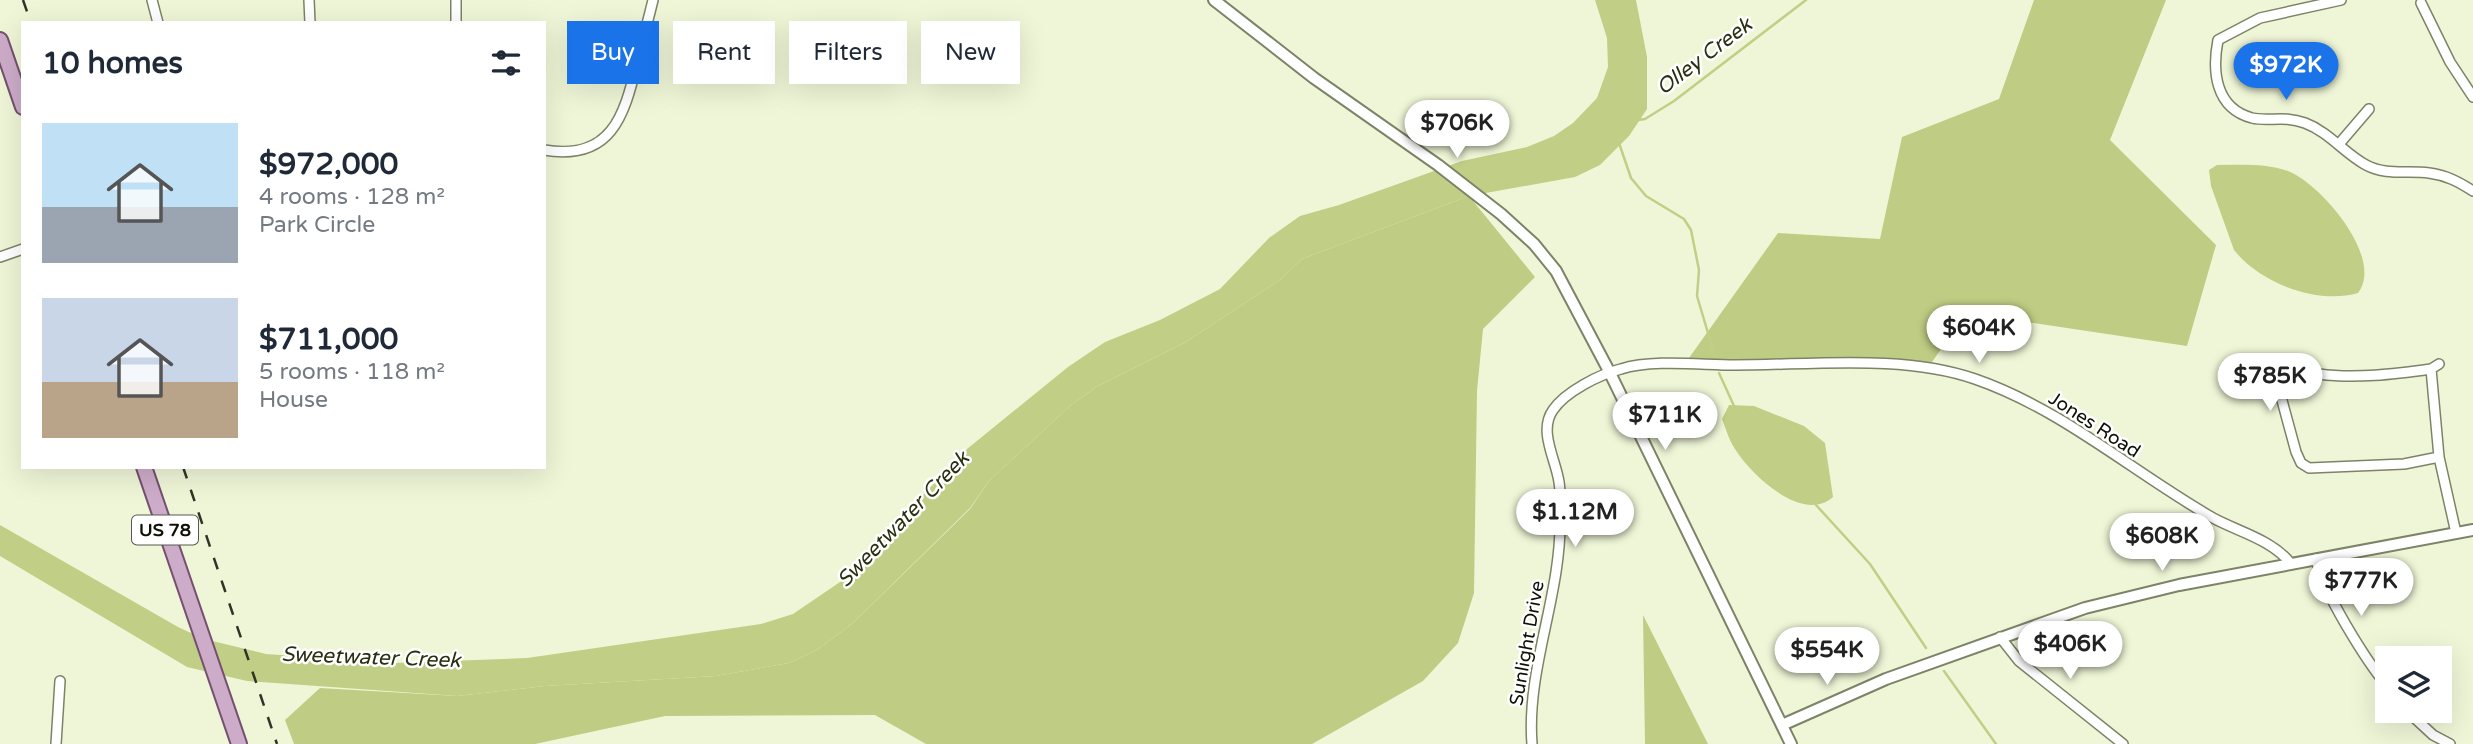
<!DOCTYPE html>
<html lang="en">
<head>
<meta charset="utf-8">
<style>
	:root { --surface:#fff; --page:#f6f6f7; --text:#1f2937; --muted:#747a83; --accent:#1a73e8 }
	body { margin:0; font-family:"Varela Round",sans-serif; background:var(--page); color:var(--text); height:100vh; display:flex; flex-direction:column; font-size:26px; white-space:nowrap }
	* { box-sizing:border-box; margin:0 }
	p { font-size:23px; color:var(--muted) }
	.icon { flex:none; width:38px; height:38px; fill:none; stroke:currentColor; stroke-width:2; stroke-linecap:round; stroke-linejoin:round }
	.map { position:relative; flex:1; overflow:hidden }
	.drawer { position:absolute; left:21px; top:21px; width:525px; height:448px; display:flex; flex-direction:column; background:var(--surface); border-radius:0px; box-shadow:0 7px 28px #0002 }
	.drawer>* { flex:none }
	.hud { position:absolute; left:567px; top:21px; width:665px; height:63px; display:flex; gap:14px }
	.controls { position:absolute; left:2375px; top:646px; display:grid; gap:14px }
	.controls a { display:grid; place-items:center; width:77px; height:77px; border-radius:0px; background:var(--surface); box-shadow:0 7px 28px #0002; font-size:35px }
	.price { position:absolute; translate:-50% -60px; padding:0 16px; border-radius:24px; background:#fff; color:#222; font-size:23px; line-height:46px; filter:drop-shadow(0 2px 4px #0008) }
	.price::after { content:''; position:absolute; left:50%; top:42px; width:21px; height:16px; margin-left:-10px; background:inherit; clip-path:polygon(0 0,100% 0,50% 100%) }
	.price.current { background:var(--accent); color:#fff }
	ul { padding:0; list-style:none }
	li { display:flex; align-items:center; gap:21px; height:175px; padding:0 21px }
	li span { display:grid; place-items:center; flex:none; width:196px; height:140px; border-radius:0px; color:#555 }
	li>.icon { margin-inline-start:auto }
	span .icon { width:84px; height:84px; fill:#fffc; stroke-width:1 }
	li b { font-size:30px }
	h2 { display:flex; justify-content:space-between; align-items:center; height:84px; padding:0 21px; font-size:30px }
	.chip { padding:0 24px; border-radius:0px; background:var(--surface); box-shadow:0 7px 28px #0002; font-size:24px; line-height:63px }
	.chip.current { background:var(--accent); color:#fff }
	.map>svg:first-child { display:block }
	.forest { fill:#bfcc83 }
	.water { fill:#c1ce85 }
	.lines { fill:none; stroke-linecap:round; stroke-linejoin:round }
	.stream { stroke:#c1ce85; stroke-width:2.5 }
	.minor-casing { stroke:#7d8367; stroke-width:12 }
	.tertiary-casing { stroke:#7d8367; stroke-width:14 }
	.primary-casing { stroke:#74516e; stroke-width:18 }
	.minor { stroke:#fff; stroke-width:9 }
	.tertiary { stroke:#fff; stroke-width:10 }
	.primary { stroke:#cdacc9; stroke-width:14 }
	.rail { stroke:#303325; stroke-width:2.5; stroke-dasharray:12 12; stroke-linecap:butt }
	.labels { text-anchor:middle; stroke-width:5; stroke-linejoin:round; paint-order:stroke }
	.shield { fill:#fff; stroke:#575851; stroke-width:2 }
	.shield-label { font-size:18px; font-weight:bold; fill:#0f1107 }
	.street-label { font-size:19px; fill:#0f1107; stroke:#fff }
	.water-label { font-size:21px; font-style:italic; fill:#2a2f0f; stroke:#fff }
</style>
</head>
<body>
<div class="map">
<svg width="2473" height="744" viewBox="0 0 2473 744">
	<rect width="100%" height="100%" fill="#eff6d7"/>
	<!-- forest -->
	<path class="forest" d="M2034,0H2166L2110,140L2216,245L2187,346L1966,313L1930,365H1684L1778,233L1880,239L1902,137L1999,99Z
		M1469,196L1535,277L1483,329L1477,391L1474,593L1458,643L1423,681L1312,744H926L875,715L665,716L535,744H294L285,720L320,688L457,696L545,686L716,676L789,663L817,650L853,623L970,509L989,481L1071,405L1098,386L1186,342L1280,280L1302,259Z
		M1643,615L1708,744H1645Z"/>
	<!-- water -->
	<path class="water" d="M1595,0H1636L1647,57V109L1629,136L1600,165L1575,177L1469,196L1302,259L1280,280L1186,342L1098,386L1071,405L989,481L970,508L853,623L817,650L789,663L716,676L545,686L457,696L247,681L187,667L0,556V525L178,627L204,639L266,654L392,663L527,658L761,624L793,614L840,582L967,449L1068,367L1105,342L1160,320L1220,289L1269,238L1300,216L1339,205L1462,161L1527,147L1554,136L1573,123L1597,98L1608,67L1607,38Z
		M2217,165C2240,165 2265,163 2288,171C2320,183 2385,258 2358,293C2317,305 2260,283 2234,250L2211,186L2209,170Z
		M1729,405L1754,406L1804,426L1825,443L1833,497C1803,524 1751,475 1735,449C1729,440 1726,429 1722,419Z"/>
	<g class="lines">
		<!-- stream -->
		<path class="stream" d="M1638,120L1645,119L1674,101L1806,0
			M1619,143L1631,178L1646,196L1684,219L1691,230L1699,270L1697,296L1716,360
			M1719,373L1734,406
			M1816,505L1870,564L1926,648
			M1944,671L1996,744"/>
		<defs>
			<path id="minor" d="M152,0L158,23
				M309,0L310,23
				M2341,0L2260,18L2218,40C2212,71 2215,108 2252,118C2269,122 2283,115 2305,123C2329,132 2344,153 2366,165C2387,176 2407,170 2429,173C2446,175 2459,182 2473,191
				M2421,3L2450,62L2473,97
				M456,23V0
				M2339,144L2369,109
				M544,150C611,161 624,117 637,63C642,42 648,21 653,0
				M0,257L23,249
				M2439,364L2431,369L2439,457L2456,533
				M2431,369C2395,374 2355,379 2319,374C2305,372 2296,366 2281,367L2277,382L2296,452L2301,463L2309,468L2404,464L2439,457
				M2316,559C2323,592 2365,659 2387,686
				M2000,637L2019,661L2123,744
				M2406,710L2433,735L2450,744
				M56,744L60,681
				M1532,744C1526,668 1562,594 1560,517C1560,505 1561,494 1559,482C1556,460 1538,431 1553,410C1565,392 1600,374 1621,369C1653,359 1701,365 1735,365C1811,365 1904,354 1975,379C2062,409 2134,473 2213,518C2239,532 2273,540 2291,564"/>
			<path id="tertiary" d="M1214,0L1314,78L1438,165L1501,214L1534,244L1556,271L1610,373L1791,744
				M1782,725L1886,679L2085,608L2179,585L2473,530"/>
			<path id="primary" d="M0,40L23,107
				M144,467L239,744"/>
		</defs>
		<!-- minor casing -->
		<use href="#minor" class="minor-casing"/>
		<!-- tertiary casing -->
		<use href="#tertiary" class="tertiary-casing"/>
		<!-- primary casing -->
		<use href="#primary" class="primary-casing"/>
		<!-- minor -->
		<use href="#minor" class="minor"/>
		<!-- tertiary -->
		<use href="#tertiary" class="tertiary"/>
		<!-- primary -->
		<use href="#primary" class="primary"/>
		<!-- rail -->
		<path class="rail" d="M23,0L31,23
			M183,467L277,744"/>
	</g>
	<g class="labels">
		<!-- shield labels -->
		<rect class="shield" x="132" y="515.5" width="66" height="29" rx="5"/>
		<g class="shield-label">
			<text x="165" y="536">US 78</text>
		</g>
		<!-- street labels -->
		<g class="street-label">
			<text transform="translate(2095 424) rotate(33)" y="7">Jones Road</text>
			<text transform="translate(1526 643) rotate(-80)" y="7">Sunlight Drive</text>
		</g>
		<!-- water labels -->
		<g class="water-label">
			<text transform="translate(1704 56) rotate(-37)" y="7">Olley Creek</text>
			<text transform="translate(903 519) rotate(-46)" y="7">Sweetwater Creek</text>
			<text transform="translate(371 657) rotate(2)" y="7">Sweetwater Creek</text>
		</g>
	</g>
</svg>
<div class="controls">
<a><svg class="icon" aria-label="layers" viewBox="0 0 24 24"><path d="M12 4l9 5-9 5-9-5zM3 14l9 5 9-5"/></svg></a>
</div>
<b class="price current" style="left:2286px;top:102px">$972K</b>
<b class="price" style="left:1457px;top:160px">$706K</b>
<b class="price" style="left:1979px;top:365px">$604K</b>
<b class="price" style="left:2270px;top:413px">$785K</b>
<b class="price" style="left:1665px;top:452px">$711K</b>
<b class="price" style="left:1575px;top:549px">$1.12M</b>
<b class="price" style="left:2162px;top:573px">$608K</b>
<b class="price" style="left:2361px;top:618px">$777K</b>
<b class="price" style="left:2070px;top:681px">$406K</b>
<b class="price" style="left:1827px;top:687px">$554K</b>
<div class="hud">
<a class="chip current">Buy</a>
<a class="chip">Rent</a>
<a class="chip">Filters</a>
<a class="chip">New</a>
</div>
<section class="drawer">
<h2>10 homes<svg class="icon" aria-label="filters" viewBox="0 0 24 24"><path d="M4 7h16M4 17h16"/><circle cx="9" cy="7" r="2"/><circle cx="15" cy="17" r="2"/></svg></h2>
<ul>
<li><span style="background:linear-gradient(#bfe0f5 60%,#9aa5b1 0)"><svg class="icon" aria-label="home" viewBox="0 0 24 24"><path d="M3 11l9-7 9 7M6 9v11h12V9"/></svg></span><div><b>$972,000</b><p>4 rooms · 128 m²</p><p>Park Circle</p></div></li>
<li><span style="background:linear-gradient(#c9d6e8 60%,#b9a48a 0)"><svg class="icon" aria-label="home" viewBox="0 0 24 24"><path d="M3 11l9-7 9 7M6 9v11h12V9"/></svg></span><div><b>$711,000</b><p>5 rooms · 118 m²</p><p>House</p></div></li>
</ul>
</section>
</div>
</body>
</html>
